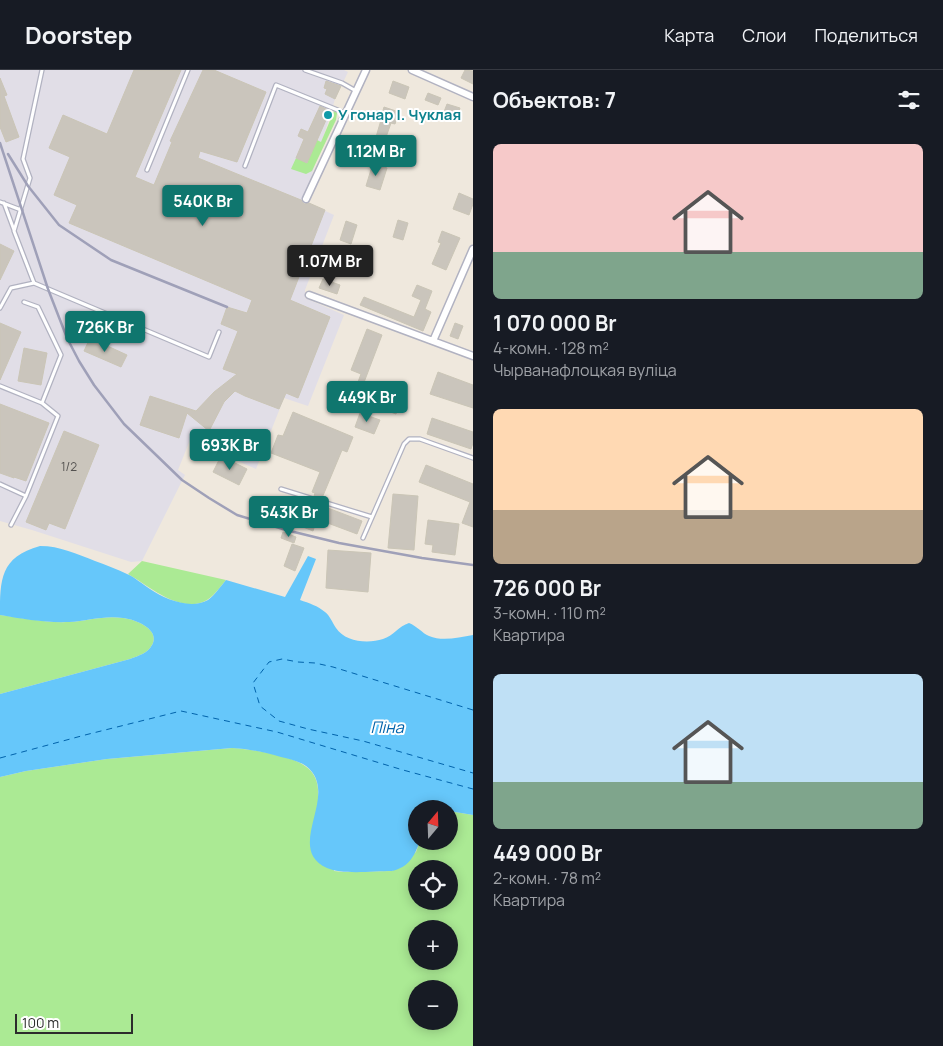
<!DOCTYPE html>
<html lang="ru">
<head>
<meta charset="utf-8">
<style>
	:root { --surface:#171b24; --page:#20242c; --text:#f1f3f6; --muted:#9ea1a6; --line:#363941; --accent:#0f766e }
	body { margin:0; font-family:Manrope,sans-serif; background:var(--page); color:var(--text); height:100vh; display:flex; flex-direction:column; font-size:19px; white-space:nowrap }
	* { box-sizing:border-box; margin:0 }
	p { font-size:16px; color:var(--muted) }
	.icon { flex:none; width:28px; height:28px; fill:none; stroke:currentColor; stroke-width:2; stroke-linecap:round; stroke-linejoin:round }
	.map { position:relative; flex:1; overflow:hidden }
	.drawer { display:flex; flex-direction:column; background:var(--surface); width:470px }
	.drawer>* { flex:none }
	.needle { width:32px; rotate:19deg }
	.tools { position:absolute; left:408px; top:730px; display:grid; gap:10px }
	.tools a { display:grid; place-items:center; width:50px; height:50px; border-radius:50%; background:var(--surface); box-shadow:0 2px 12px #0003; font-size:25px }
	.scale { position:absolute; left:15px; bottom:12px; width:118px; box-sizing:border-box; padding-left:5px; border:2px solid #2c2c2c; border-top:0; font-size:14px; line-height:18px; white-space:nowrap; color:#2c2c2c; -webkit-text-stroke:4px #fff; paint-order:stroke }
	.price { position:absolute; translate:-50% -42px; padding:0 11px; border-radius:5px; background:var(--accent); color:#fff; font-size:16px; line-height:32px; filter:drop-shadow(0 1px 2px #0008) }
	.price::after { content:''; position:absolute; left:50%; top:30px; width:15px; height:11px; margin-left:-8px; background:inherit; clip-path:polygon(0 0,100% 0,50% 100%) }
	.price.current { background:#222; color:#fff }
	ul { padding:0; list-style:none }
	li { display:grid; align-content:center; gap:10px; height:265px; padding:0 20px }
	li span { display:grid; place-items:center; height:155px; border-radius:8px; color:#555 }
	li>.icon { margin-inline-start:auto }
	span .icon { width:90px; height:90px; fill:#fffc; stroke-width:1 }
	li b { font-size:21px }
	h2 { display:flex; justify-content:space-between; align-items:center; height:60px; padding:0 20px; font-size:21px }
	header { display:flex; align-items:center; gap:30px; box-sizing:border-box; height:70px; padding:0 25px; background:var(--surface); border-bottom:1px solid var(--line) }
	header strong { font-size:24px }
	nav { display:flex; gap:28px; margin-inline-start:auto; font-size:18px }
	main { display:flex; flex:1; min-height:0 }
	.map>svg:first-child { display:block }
	.industrial { fill:#e1dee7 }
	.green { fill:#abea94; fill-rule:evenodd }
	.water { fill:#66c7fa }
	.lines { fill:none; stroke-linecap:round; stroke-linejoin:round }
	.ferry { stroke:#0163ab; stroke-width:1; stroke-dasharray:6 5; stroke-linecap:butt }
	.building { fill:#cac5bc; stroke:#cac5b6 }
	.lane-casing { stroke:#b1b2c1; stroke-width:5.5 }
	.street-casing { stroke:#b1b2c1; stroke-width:9 }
	.lane { stroke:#fff; stroke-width:3 }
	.street { stroke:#fff; stroke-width:6 }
	.rail { stroke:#9fa0b8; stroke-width:2.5 }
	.culture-dot { fill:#0f9aa8; stroke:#fff; stroke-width:2 }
	.labels { text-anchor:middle; stroke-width:4; stroke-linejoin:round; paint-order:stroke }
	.number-label { font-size:12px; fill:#545250 }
	.culture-label { font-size:15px; font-weight:bold; fill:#0d838f; stroke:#fff; text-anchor:start }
	.water-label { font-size:16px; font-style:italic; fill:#0163ab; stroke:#fff }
</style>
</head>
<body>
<header>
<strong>Doorstep</strong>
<nav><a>Карта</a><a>Слои</a><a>Поделиться</a></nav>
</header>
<main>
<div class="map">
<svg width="473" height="976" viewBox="0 0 473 976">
	<rect width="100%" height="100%" fill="#efe8dd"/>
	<!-- industrial -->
	<path class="industrial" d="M0,0H344L348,2L335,29L304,131L334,145L305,220V228L344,245L308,336L284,328L256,399L190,370L178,400L185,405L142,491L131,492L32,460L0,451Z"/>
	<!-- green -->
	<path class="green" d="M334,41L337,43L336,50L312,101L306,104L291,99L296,88L307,93L317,70L321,72Z
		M142,491L226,510C220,517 215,525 207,530C181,545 149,516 128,504Z
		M0,545C23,548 46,553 69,552C87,551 105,545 123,548C134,549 161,559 152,575C148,583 138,586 130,589L0,624Z
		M232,678C250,679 291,685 305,696C316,703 319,715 318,727L334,801L344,802L392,801L416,782L420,771H449V741L473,745V976H0V707L26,701L107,689ZM416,799H449V831H416ZM416,859H449V891H416ZM416,919H449V951H416Z"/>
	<!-- water -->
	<path class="water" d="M40,476C60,476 77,484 95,491C106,495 117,499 127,504C136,508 142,514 150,519C165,529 190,540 208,530C215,525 220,517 226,510L285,527L308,486L316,489L300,530C309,533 318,536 325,542C330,546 332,552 336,558C345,572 368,574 383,569C393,566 399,556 409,553C417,556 422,563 429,566C443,572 459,567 473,565V745L449,741V739H416V771H420C414,787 409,797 392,801C374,801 342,805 327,798C283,778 342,724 306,696C299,691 289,689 281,687C264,682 249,679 232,678L107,689L26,701L0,707V624L130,589C138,586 148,583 152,575C161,559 134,549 123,548C105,545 87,551 69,552C46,553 23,549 0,545C0,510 0,487 40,476Z"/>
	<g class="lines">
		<!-- ferry -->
		<path class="ferry" d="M473,640L333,597L315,593L298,592L282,589L269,592L253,613L260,636L279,651L308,659L363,671L473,703
			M0,688L85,665L181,641L277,662L403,700L473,719"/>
	</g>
	<!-- building -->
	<path class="building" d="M134,0H181L135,107L154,115L172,72L170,71L203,0H214L266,22L237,92L200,81L198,88L301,130L304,134L309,133L325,140L290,230L330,247L298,328L286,323L279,339L245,326L235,321L224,332L209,361L187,343L179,368L140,355L150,326L196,341L214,322L237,304L223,299L238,261L221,254L227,237L247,243L252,230L69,153L77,135L54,125L70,87L49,78L63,45L107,64Z
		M465,0L473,1V14L461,8Z
		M0,8L7,25L4,26L19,67L6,72L0,57Z
		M326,11L341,16L335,29L325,24L327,19L324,18Z
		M393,11L409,17L405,29L389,23Z
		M428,23L441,28L438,35L425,30Z
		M447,34L460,38L455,51L442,47Z
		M320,36L330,41L307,93L296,88L304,69L298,66L301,59L308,62Z
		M384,37L399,42L395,54L391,53L385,70L376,67L381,50H380Z
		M373,93L387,98L380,120L366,116Z
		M459,123L473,129V134L469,145L453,139Z
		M398,150L408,153L403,170L393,167Z
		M346,151L357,155L351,174L340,170Z
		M442,161L460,168L446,200L432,194L441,173L438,172Z
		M0,174L14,181L0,210Z
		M323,209L340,215L337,224L319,218Z
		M417,215L432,221L425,239L431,242L423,261L360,235L364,227L414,247L421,230L412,226Z
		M0,253L21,262L0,310Z
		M455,253L463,256L458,269L450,266Z
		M367,259L382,265L363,315L401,329L396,344L352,328L361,304L351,300Z
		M90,268L127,285L121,297L84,281Z
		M24,278L47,283L41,315L18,311Z
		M438,302L473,315V338L430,324Z
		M0,334L49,353L26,411L14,407V408L0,403Z
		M293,342L353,367L347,382L342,380L322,428L314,426L315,423L312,422L320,402L271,383L278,365L283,366Z
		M360,343L380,350L374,364L355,357Z
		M432,348L473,362V373L471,379L427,364Z
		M64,361L99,375L65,459L49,453L46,460L26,452Z
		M221,386L247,399L239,415L213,402Z
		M426,395L473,414V457L462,453L470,432L419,412Z
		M393,424L418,426L414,480L388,478Z
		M269,432L285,438L281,450L265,444Z
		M312,432L362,451L357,464L317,449L313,461L303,457Z
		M428,450L459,454L455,485L432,482L433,475L425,474Z
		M283,462L296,467L294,473L281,468Z
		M292,474L304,478L295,501L284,496Z
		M328,480L371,483L368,522L326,518Z"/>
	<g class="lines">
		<defs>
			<path id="lane" d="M42,0L23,89L30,108L14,161L34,213L209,287L219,262
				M305,0L342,13L356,21
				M245,96L276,15L345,43
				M147,100L188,0
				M0,132L21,140
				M4,133L14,160
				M24,232L38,237L61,285L42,333
				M0,238L11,218L34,213
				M0,316L42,333L58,346L26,426L11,455
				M0,414L26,426
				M281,419L372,447
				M363,468L404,374L409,369H420L473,388"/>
			<path id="street" d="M412,0L473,27
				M306,129L366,0
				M309,225L473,286
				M433,271L473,179"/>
		</defs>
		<!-- lane casing -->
		<use href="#lane" class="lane-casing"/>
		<!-- street casing -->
		<use href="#street" class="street-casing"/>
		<!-- lane -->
		<use href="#lane" class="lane"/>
		<!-- street -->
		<use href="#street" class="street"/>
		<!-- rail -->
		<path class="rail" d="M0,73L48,219L67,268L79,291L94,315L124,354L182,410L209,428L237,445L286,460L339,473L422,488L473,495
			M8,84L28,116L59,155L111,190L227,237"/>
	</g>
	<!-- markers -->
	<circle class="culture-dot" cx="328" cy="45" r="5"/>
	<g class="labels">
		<!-- number labels -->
		<g class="number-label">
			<text x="69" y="401">1/2</text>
		</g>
		<!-- culture labels -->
		<g class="culture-label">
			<text x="338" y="50">У гонар І. Чуклая</text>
		</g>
		<!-- water labels -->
		<g class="water-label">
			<text x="387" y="663">Піна</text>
		</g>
	</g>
</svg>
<div class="tools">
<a><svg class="needle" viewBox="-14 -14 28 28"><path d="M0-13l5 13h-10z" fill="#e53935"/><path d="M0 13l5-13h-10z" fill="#9ea1a6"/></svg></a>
<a><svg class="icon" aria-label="locate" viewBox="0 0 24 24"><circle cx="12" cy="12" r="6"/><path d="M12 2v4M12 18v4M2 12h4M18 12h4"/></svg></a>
<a>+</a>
<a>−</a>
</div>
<div class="scale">100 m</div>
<b class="price" style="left:376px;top:107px">1.12M Br</b>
<b class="price" style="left:203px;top:157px">540K Br</b>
<b class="price current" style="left:330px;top:217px">1.07M Br</b>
<b class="price" style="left:105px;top:283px">726K Br</b>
<b class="price" style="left:367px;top:353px">449K Br</b>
<b class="price" style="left:230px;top:401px">693K Br</b>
<b class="price" style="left:289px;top:468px">543K Br</b>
</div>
<section class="drawer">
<h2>Объектов: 7<svg class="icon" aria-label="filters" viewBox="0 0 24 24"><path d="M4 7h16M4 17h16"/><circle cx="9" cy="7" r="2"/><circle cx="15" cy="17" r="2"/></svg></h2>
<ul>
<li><span style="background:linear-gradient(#f6c9c9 70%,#7fa58c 0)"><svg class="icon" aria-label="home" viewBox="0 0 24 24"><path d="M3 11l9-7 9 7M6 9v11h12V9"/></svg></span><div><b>1 070 000 Br</b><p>4-комн. · 128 m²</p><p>Чырванафлоцкая вуліца</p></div></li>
<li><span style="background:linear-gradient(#ffd9b3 65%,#b9a48a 0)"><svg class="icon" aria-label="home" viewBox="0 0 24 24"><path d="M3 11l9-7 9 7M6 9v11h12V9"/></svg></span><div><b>726 000 Br</b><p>3-комн. · 110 m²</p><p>Квартира</p></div></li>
<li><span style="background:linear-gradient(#bfe0f5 70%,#7fa58c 0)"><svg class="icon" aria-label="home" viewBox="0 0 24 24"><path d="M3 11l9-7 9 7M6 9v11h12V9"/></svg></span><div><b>449 000 Br</b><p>2-комн. · 78 m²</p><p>Квартира</p></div></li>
</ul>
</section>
</main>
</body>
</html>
